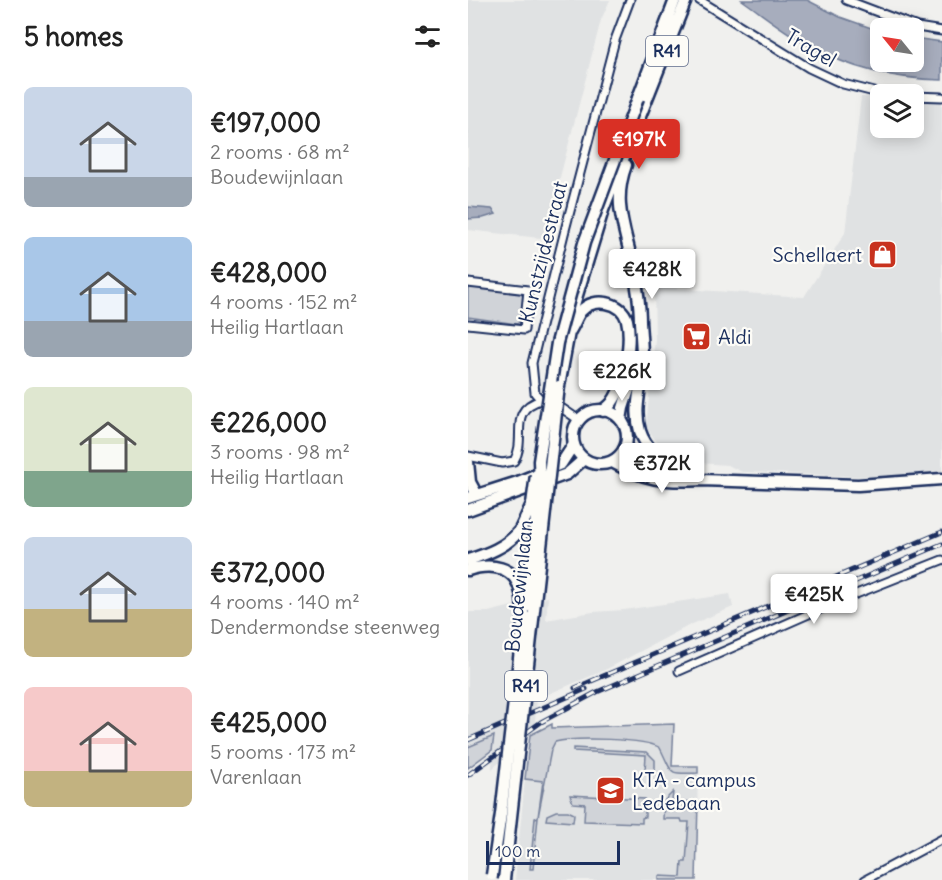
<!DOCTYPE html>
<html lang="en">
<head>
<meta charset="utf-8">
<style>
	:root { --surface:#fff; --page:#f6f6f6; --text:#222; --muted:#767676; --accent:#d93025 }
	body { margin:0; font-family:Delius,sans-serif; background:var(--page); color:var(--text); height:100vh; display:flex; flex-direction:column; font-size:22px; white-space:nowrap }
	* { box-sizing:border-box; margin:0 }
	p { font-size:20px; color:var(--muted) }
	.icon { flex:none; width:33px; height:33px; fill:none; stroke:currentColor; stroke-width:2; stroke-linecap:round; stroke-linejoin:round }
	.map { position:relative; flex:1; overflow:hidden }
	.side { display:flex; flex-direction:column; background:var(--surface); width:468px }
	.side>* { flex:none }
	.needle { width:39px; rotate:300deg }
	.controls { position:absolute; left:402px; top:18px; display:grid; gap:12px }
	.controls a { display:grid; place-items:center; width:54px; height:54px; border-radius:9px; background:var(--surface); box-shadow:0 3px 15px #0003; font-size:30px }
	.scale { position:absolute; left:18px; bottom:15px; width:134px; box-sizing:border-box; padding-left:6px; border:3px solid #1b2f5e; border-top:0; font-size:16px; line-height:21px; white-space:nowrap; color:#1b2f5e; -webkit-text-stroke:4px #fdfcf7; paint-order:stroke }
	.price { position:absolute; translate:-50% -51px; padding:0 14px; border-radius:6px; background:#fff; color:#222; font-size:20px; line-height:39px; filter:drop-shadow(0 2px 3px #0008) }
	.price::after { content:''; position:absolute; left:50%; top:36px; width:18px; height:14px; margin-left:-9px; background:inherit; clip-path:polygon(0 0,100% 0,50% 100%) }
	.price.active { background:var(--accent); color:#fff }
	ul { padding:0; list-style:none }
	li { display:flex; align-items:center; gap:18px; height:150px; padding:0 24px }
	li span { display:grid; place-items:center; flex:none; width:168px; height:120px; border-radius:9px; color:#555 }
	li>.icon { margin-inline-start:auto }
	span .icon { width:72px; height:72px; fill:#fffc; stroke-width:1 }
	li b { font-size:26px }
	h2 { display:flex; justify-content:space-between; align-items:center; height:72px; padding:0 24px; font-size:26px }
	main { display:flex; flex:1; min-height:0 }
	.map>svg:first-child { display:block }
	.built { fill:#e0e2e3 }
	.green { fill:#d0d3d8; stroke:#76819b; stroke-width:1.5 }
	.water { fill:#a7adbd; stroke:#6f7b97; stroke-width:1.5 }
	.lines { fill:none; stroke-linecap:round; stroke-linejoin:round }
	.street-casing { stroke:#1b2f5e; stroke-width:11 }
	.secondary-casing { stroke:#1b2f5e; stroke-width:15 }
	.primary-casing { stroke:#1b2f5e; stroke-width:15 }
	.street { stroke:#fdfcf7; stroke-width:7 }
	.secondary { stroke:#fdfcf7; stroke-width:10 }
	.primary { stroke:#fdfcf7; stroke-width:10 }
	.rail-casing { stroke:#1b2f5e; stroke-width:5 }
	.rail { stroke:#fdfcf7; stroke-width:3; stroke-dasharray:9; stroke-linecap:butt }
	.secondary-bridge-casing { stroke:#1b2f5e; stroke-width:15; stroke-linecap:butt }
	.primary-bridge-casing { stroke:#1b2f5e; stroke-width:15; stroke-linecap:butt }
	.secondary-bridge { stroke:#fdfcf7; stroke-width:10 }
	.primary-bridge { stroke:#fdfcf7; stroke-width:10 }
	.labels { text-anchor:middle; stroke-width:4.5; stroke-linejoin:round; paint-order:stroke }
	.shield { fill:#fdfcf7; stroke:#5f6c8c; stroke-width:1.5 }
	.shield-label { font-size:18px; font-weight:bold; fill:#1b2f5e }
	.street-label { font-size:20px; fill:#1b2f5e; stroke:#fdfcf7 }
	.poi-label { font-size:20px; fill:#1b2f5e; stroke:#fdfcf7; text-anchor:start }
</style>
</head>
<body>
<main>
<section class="side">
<h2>5 homes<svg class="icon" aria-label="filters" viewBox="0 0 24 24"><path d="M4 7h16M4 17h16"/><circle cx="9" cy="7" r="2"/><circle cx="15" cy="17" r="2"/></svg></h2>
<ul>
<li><span style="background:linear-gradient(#c9d6e8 75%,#9aa5b1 0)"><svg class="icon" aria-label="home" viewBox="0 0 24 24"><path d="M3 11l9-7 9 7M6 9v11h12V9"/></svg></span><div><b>€197,000</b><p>2 rooms · 68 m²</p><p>Boudewijnlaan</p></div></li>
<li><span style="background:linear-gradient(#a9c7e8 70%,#9aa5b1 0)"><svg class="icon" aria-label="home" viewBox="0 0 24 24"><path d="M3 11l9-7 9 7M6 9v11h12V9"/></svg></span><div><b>€428,000</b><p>4 rooms · 152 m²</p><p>Heilig Hartlaan</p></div></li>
<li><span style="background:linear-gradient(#dfe7d0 70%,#7fa58c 0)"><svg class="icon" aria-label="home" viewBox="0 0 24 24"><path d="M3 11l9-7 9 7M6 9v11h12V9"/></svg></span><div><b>€226,000</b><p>3 rooms · 98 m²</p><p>Heilig Hartlaan</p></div></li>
<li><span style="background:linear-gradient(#c9d6e8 60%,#c2b280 0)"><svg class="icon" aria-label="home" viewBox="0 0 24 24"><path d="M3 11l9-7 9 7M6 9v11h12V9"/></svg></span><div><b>€372,000</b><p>4 rooms · 140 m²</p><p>Dendermondse steenweg</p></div></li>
<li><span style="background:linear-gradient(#f6c9c9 70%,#c2b280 0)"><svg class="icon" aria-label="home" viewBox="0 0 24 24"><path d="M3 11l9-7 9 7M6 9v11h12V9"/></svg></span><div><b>€425,000</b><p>5 rooms · 173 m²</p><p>Varenlaan</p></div></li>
</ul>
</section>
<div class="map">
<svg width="474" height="880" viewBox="0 0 474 880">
	<rect width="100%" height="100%" fill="#f0f0ee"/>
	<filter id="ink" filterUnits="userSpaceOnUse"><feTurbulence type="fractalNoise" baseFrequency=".0167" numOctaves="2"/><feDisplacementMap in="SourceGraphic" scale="12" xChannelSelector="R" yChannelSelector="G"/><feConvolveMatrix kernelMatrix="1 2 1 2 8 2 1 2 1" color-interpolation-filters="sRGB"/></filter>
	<g filter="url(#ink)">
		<!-- built -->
		<path class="built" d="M0,0H142L133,20L78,231L72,238L0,230Z
			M446,96H474V472L405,477L274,472L260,465L215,462L204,458L194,449L178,427L187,339L186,287L336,297L377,233L393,97H412V128H446Z
			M262,594L265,607L222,625L139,669L69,699L66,731L24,769L25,736L0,747V612H20L80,597L78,620L125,612L156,610Z
			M206,724L204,766H230L228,880H47L57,779L75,780L84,728Z"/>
		<!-- green -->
		<path class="green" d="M0,286L52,293L56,297L53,320L49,324L0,317Z
			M84,724V728L206,724L204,766H230V773C198,774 206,775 192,748C178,738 105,737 87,742L83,750L70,817L65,869H62L67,818L70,817L75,781L57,779L62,735Z
			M26,736L24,750L0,768V747Z
			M105,748L179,752L187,760V774L179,773L177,771L178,755L105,751Z
			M205,792L204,801L230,802L228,880H191V876L213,877L214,862H218L221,822H214L213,819H195L196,801Z
			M102,795L177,799V817L174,818V823L116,821L117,804L105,803Z
			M88,811H100L106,814L105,822L78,820L79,815Z"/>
		<!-- water -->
		<path class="water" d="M274,0H339L372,17L412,31V62H446V38L474,42V80C429,79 384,70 344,47C319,34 297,16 274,0Z
			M0,207L24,209L28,214L15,218L0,219Z"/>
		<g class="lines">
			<defs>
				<path id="street" d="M231,0L341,68L375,84L414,94
					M378,0L449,27L474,31
					M446,96L474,97
					M0,283L60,290L56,330L0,324
					M111,420L92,407L73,400L67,393L64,363L96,234L147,40L162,0
					M0,456L34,463L46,461C60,438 38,410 73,400
					M211,671L368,602L474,560
					M397,880L474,839"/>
				<path id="secondary" d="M158,165C145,200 155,223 163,258C168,279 172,301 172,322C173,338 175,356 174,372C172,392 166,411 172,431C178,450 196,463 211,475
					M102,331C106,325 109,316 113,311C126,296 154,302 159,320C164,340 157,384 145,401C143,405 138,408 135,411
					M105 437a27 27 0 1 1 54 0a27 27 0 1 1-54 0Z
					M153,420L155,408L168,368
					M156,451L170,462L206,474
					M0,462L2,482L9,495
					M144,462C176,480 196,482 233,480L390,485L474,479
					M0,498L50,482L93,464L106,444
					M0,510L99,474L116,459
					M0,560C19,554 39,547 52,530
					M0,570C22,563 48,565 53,593C55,599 54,606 55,612"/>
				<path id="primary" d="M170,98L207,0
					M91,386L106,305L135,210L218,0"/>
			</defs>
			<!-- street casing -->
			<use href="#street" class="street-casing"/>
			<!-- secondary casing -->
			<use href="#secondary" class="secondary-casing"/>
			<!-- primary casing -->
			<use href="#primary" class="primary-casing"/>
			<!-- street -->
			<use href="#street" class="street"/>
			<!-- secondary -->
			<use href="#secondary" class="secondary"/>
			<!-- primary -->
			<use href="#primary" class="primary"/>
			<defs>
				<path id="rail" d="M107,688L474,532
					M0,740L118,689
					M0,775L73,722L129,692L474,544"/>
			</defs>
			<!-- rail casing -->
			<use href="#rail" class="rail-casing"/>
			<!-- rail -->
			<use href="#rail" class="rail"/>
			<defs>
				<path id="secondary-bridge" d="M52,530L64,504L68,475"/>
				<path id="primary-bridge" d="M58,607L72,482L71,461L89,343L116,243L170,98
					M24,875L33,814L56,615
					M36,880L91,386"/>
			</defs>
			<!-- secondary-bridge casing -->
			<use href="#secondary-bridge" class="secondary-bridge-casing"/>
			<!-- primary-bridge casing -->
			<use href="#primary-bridge" class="primary-bridge-casing"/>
			<!-- secondary-bridge -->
			<use href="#secondary-bridge" class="secondary-bridge"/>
			<!-- primary-bridge -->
			<use href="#primary-bridge" class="primary-bridge"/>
		</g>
	</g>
	<!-- icons -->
	<defs>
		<symbol id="shop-square" viewBox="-11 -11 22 22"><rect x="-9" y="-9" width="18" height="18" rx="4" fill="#c8321e" stroke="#fdfcf7"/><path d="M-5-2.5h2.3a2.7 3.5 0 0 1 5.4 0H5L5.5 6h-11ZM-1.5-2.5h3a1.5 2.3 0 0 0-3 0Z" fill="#fff"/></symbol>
		<symbol id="supermarket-square" viewBox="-11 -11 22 22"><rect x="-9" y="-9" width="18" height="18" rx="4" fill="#c8321e" stroke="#fdfcf7"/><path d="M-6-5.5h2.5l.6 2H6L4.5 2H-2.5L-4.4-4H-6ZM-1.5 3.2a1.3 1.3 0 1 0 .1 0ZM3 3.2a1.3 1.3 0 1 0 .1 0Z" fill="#fff"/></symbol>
		<symbol id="school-square" viewBox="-11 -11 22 22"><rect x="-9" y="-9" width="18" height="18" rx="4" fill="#c8321e" stroke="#fdfcf7"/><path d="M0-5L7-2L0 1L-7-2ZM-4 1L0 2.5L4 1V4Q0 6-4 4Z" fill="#fff"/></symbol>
	</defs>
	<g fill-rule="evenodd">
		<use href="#shop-square" x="398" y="238" width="33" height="33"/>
		<use href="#supermarket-square" x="212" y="320" width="33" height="33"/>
		<use href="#school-square" x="126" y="774" width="33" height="33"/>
	</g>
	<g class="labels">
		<!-- shield labels -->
		<g class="shield">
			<rect x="178" y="36" width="42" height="30" rx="4.5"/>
			<rect x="37" y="671" width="42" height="30" rx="4.5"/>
		</g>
		<g class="shield-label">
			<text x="199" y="57">R41</text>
			<text x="58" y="692">R41</text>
		</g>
		<!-- street labels -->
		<g class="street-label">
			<text transform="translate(343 48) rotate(30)" y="7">Tragel</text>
			<text transform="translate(75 252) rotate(-76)" y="7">Kunstzijdestraat</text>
			<text transform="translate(51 586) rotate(-84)" y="7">Boudewijnlaan</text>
		</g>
		<!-- poi labels -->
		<g class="poi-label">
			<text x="394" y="262" text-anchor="end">Schellaert</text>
			<text x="250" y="344">Aldi</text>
			<text x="164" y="787">KTA - campus<tspan x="164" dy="23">Ledebaan</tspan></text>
		</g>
	</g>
</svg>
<div class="controls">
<a><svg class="needle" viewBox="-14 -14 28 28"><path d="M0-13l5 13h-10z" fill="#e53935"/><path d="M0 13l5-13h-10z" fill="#767676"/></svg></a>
<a><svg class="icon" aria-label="layers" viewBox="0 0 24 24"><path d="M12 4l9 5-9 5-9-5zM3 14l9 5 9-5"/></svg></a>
</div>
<div class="scale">100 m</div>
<b class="price active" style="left:171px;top:170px">€197K</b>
<b class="price" style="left:184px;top:300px">€428K</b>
<b class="price" style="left:154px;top:402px">€226K</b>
<b class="price" style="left:194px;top:494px">€372K</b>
<b class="price" style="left:346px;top:625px">€425K</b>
</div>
</main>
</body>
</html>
